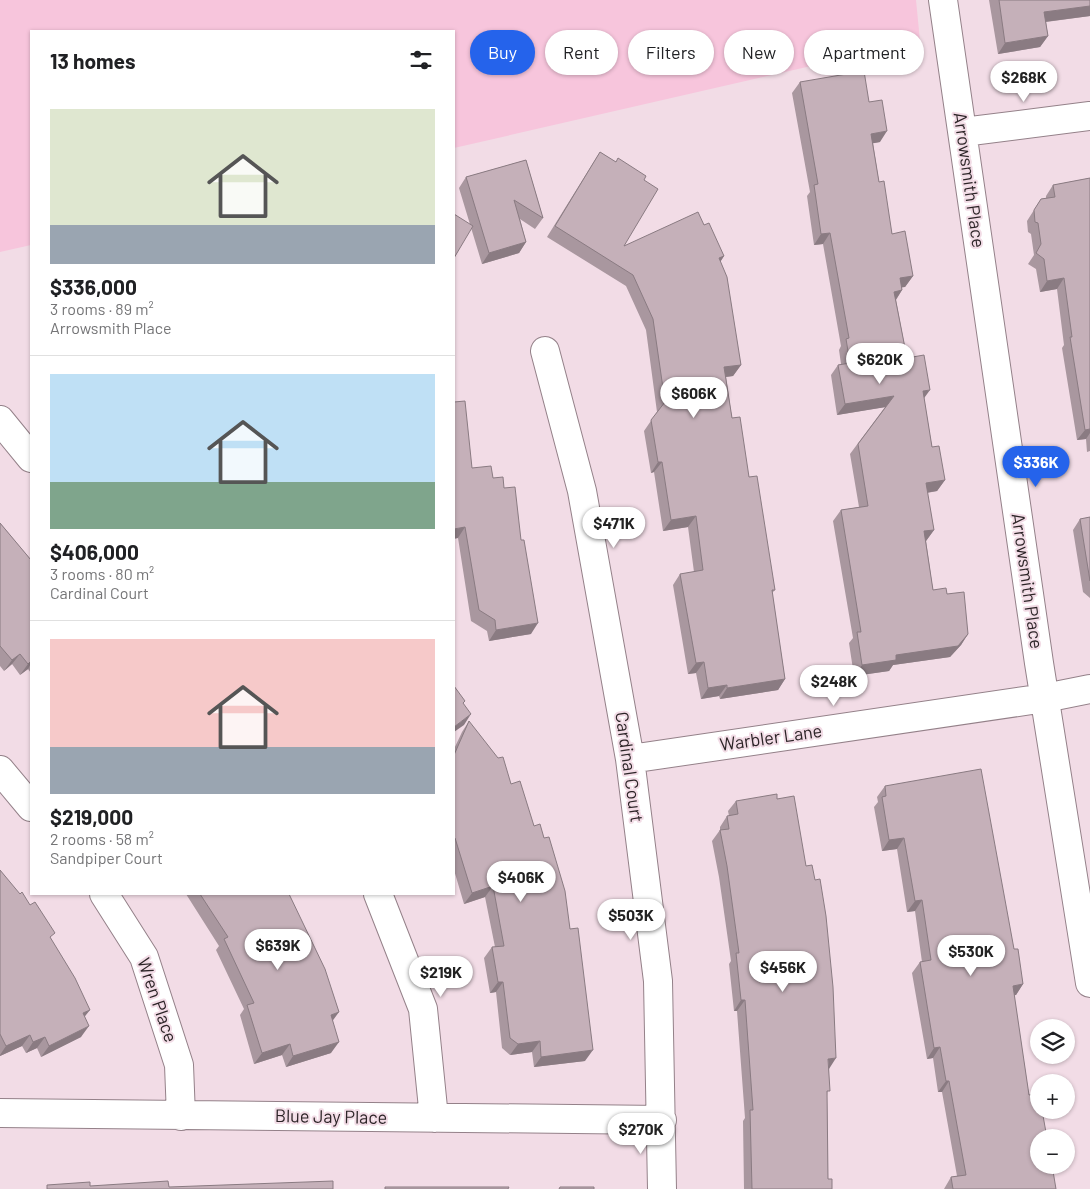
<!DOCTYPE html>
<html lang="en">
<head>
<meta charset="utf-8">
<style>
	:root { --surface:#fff; --page:#f6f6f6; --text:#202124; --muted:#757577; --line:#e0e0e0; --accent:#2563eb }
	body { margin:0; font-family:Barlow,sans-serif; background:var(--page); color:var(--text); height:100vh; display:flex; flex-direction:column; font-size:19px; white-space:nowrap }
	* { box-sizing:border-box; margin:0 }
	p { font-size:16px; color:var(--muted) }
	.icon { flex:none; width:28px; height:28px; fill:none; stroke:currentColor; stroke-width:2; stroke-linecap:round; stroke-linejoin:round }
	.map { position:relative; flex:1; overflow:hidden }
	.details { position:absolute; left:30px; top:30px; width:425px; height:865px; display:flex; flex-direction:column; background:var(--surface); border-radius:0px; box-shadow:0 1px 4px #0004 }
	.details>* { flex:none }
	.top-card { position:absolute; left:470px; top:30px; width:475px; height:45px; display:flex; gap:10px }
	.fabs { position:absolute; left:1030px; top:1019px; display:grid; gap:10px }
	.fabs a { display:grid; place-items:center; width:45px; height:45px; border-radius:50%; background:var(--surface); box-shadow:0 1px 4px #0004; font-size:25px }
	.price { position:absolute; translate:-50% -42px; padding:0 11px; border-radius:18px; background:#fff; color:#222; font-size:16px; line-height:32px; filter:drop-shadow(0 1px 2px #0008) }
	.price::after { content:''; position:absolute; left:50%; top:30px; width:15px; height:11px; margin-left:-8px; background:inherit; clip-path:polygon(0 0,100% 0,50% 100%) }
	.price.current { background:var(--accent); color:#fff }
	ul { padding:0; list-style:none }
	li { display:grid; align-content:center; gap:10px; height:265px; padding:0 20px }
	li+li { border-top:1px solid var(--line) }
	li span { display:grid; place-items:center; height:155px; border-radius:0px; color:#555 }
	li>.icon { margin-inline-start:auto }
	span .icon { width:90px; height:90px; fill:#fffc; stroke-width:1 }
	li b { font-size:21px }
	h2 { display:flex; justify-content:space-between; align-items:center; height:60px; padding:0 20px; font-size:21px }
	.pill { padding:0 18px; border-radius:22px; background:var(--surface); box-shadow:0 1px 4px #0004; font-size:18px; line-height:45px }
	.pill.current { background:var(--accent); color:#fff }
	.map>svg:first-child { display:block }
	.green { fill:#f7c5dc }
	.lines { fill:none; stroke-linecap:round; stroke-linejoin:round }
	.minor-casing { stroke:#948189; stroke-width:30 }
	.minor { stroke:#fff; stroke-width:28 }
	.wall { fill:#a9979f }
	.shaded-wall { fill:#8a7b82 }
	.building { fill:#c5b0b9; stroke:#8a7b82 }
	.labels { text-anchor:middle; stroke-width:4; stroke-linejoin:round; paint-order:stroke }
	.street-label { font-size:18px; fill:#2c2427; stroke:#f2dce6 }
</style>
</head>
<body>
<div class="map">
<svg width="1090" height="1189" viewBox="0 0 1090 1189">
	<rect width="100%" height="100%" fill="#f2dce6"/>
	<!-- green -->
	<path class="green" d="M0,0H916L920,41L454,148V31H31V245L0,252Z"/>
	<g class="lines">
		<defs>
			<path id="minor" d="M943,0L1039,663L1090,983
				M963,132L1090,116
				M545,351L582,491L630,759L658,981L662,1189
				M0,420L31,458
				M630,759L1045,698L1090,689
				M0,770L31,807
				M104,894L144,957L179,1065L181,1116
				M378,894L423,1009L434,1118
				M0,1113L662,1120"/>
		</defs>
		<!-- minor casing -->
		<use href="#minor" class="minor-casing"/>
		<!-- minor -->
		<use href="#minor" class="minor"/>
	</g>
	<!-- wall -->
	<path class="wall" d="M989,0H1090V16L1046,22L1048,36L1040,47L998,54Z
		M800,82L869,102L880,142L873,143L879,182L892,234L913,276L905,287H902V290L896,300L907,358L924,398L932,447L945,480L937,491L927,493L934,530L926,541L933,590L947,594L968,634L961,645L950,657L893,665L889,671L854,676L849,643L853,638L833,521L841,510L859,507L850,454L885,407L837,415L831,375L838,365L841,364L839,350L841,346L823,244L814,245L807,196L810,192L792,93Z
		M600,152L644,180L624,246L704,225L724,256L720,262L741,365L733,376L726,377L732,418L749,477L775,590L772,593L785,679L778,690L720,699L719,696L701,699L696,673L688,674L673,585L680,574L694,572L688,527L663,531L654,472L651,473L644,431L657,412L646,330L626,286L547,237L593,163Z
		M526,160L543,218L535,229L520,219L526,242L519,253L482,264L459,188L466,177Z
		M1090,178V451L1087,452L1086,439L1077,440L1062,348L1064,345L1057,289L1040,292L1036,269L1028,264L1034,255L1031,234L1028,232L1027,221L1041,199L1046,198V196L1053,185Z
		M472,468L493,478L504,488L531,634L489,641L487,631L471,621L458,538Z
		M1090,517V598L1083,592L1073,530L1080,519Z
		M0,523L31,560V673L28,669L20,675L12,664L4,671L0,666Z
		M469,721L585,1061L534,1067L532,1052L510,1055L502,1048L496,992L490,993L484,958L492,947H495L485,897L464,904L454,870V749L462,732Z
		M885,786L1014,949L1023,984L1016,995H1014L1029,1095L1035,1105L1056,1189H944L951,1177L957,1176L942,1092H938L933,1058L927,1059L912,973L920,962H922L915,911L907,912L897,849L882,851L874,807L878,802L877,797Z
		M736,801L829,1069L827,1096L828,1179L832,1189H744L743,1121L745,1118L737,1011H734L729,964L731,961L719,877L712,841L720,830V827L727,816H729L728,811Z
		M0,870L51,939L85,1017L81,1037L41,1057L37,1048L26,1053L22,1046L0,1056Z
		M186,894H289L333,1020L331,1053L286,1067L282,1055L254,1064L240,1015L244,1009L216,950L219,946Z"/>
	<!-- shaded-wall -->
	<path class="shaded-wall" d="M1090,6V16L1036,23L1044,12Z
		M1048,36L1040,47L998,54L1005,43Z
		M887,131L880,142L864,145L871,134Z
		M830,233L823,244L814,245L821,234Z
		M526,242L519,253L482,264L489,253Z
		M724,256L717,267L719,258Z
		M913,276L905,287L892,289L900,278Z
		M1064,278L1057,289L1040,292L1047,281Z
		M902,290L895,301L894,292Z
		M741,365L733,376L717,378L724,367Z
		M930,390L922,401L923,391Z
		M894,396L886,407L837,415L845,404Z
		M1090,429V433L1086,439L1077,440L1085,430Z
		M658,462H662L654,472L651,473Z
		M945,480L937,491L918,494L926,483Z
		M696,516L688,527L663,531L671,520Z
		M465,527L458,538L454,539V529Z
		M934,530L926,541L917,542L924,531Z
		M538,623L531,634L489,641L496,630Z
		M968,634L961,645L950,657L893,665L889,671L854,676L862,665Z
		M20,654L12,664L4,671L12,660Z
		M31,661V663L28,669L20,675L28,664Z
		M704,662L696,673L688,674L696,663Z
		M785,679L778,690L720,699L727,688Z
		M727,685L719,696L701,699L708,688Z
		M471,714L464,725L454,732V727Z
		M904,838L897,849L882,851L889,840Z
		M493,886L485,897L464,904L472,893Z
		M922,900L915,911L907,912L915,901Z
		M498,982H503L496,992L490,993Z
		M1023,984L1016,995L1005,997L1013,986Z
		M741,1000H745L737,1011H734Z
		M90,1010L82,1020L83,1013Z
		M339,1012L331,1023V1015Z
		M89,1026L81,1037L41,1057L49,1046Z
		M30,1035L22,1046L0,1056V1055L6,1046Z
		M45,1037L37,1048L26,1053L33,1042Z
		M540,1041L532,1052L510,1055L518,1044Z
		M339,1042L331,1053L286,1067L293,1056Z
		M290,1044L282,1055L254,1064L262,1053Z
		M940,1047L933,1058L927,1059L934,1048Z
		M593,1050L585,1061L534,1067L541,1057Z
		M836,1058L829,1069L828,1059Z
		M946,1081H949L942,1092H938Z"/>
	<!-- building -->
	<path class="building" d="M999,0H1090V6L1044,12L1048,36L1005,43Z
		M864,71L869,102L882,100L887,131L871,134L879,182L884,181L892,234L905,231L913,276L900,278L902,290L894,292L907,358L924,355L930,390L923,391L932,447L939,446L945,480L926,483L934,530L924,531L933,590L946,588L947,594L964,592L968,634L958,646L896,655V660L862,665L857,632H861L841,510L868,506L858,444L894,396L845,404L838,365L850,363L846,339L849,338L830,233L821,234L814,185L818,184L800,82Z
		M600,152L616,162L618,158L646,176L644,180L658,189L624,246L698,212L704,225L709,223L724,256L719,258L727,277L741,365L724,367L732,418L740,417L749,477L757,476L775,590H772L785,679L727,688V685L708,688L704,662L696,663L680,574L703,570L696,516L671,520L662,462H658L651,420L665,402L653,319L633,275L555,226Z
		M526,160L543,218L514,200L526,242L489,253L466,177Z
		M1090,178V429L1085,430L1070,337H1072L1064,278L1047,281L1044,259L1036,253L1041,244L1038,223L1035,222L1034,210L1041,199L1055,197L1053,185Z
		M454,214L473,226L454,258Z
		M465,401L472,468L491,466L493,478L503,477L504,488L515,487L521,540H524L538,623L496,630L495,620L479,610L465,527L454,529V402Z
		M1090,517V581L1080,519Z
		M0,523L31,560V661L28,664L20,654L12,660L0,646Z
		M454,686L465,701L463,703L471,714L454,727Z
		M469,721L498,758L503,757L511,784L520,781L534,826L540,824L544,838L549,837L565,891L570,929L578,928L593,1050L541,1057L540,1041L518,1044L510,1038L503,982H498L492,947L504,946L493,886L472,893L455,838H454V755Z
		M981,769L1014,949H1018L1023,984L1013,986L1029,1095L1033,1094L1035,1105L1039,1104V1110H1042L1047,1138H1039V1165H1052L1056,1189H953L951,1177L966,1175L949,1081H946L940,1047L934,1048L920,962L931,960L922,900L915,901L904,838L889,840L882,797L886,796L885,786Z
		M777,794V799L794,796L806,866L812,865L815,880L820,879L826,916L833,987L836,1058L828,1059L830,1091H827L828,1179H832V1189H752L750,1110H753L745,1000H741L736,953H739L727,866L720,830L729,829L727,816L738,814L736,801Z
		M0,870L20,894L22,892L30,905L35,902L55,933L50,937L75,978L90,1010L83,1013L89,1026L49,1046L45,1037L33,1042L30,1035L6,1046L0,1034Z
		M200,894H289L325,969L339,1012L331,1015L339,1042L293,1056L290,1044L262,1053L247,1005L254,1003L224,939L228,937Z
		M168,1181L169,1187L333,1181V1189H47V1185L90,1182V1186Z
		M385,1187H509L508,1189H385Z
		M560,1187H594V1189H559Z"/>
	<g class="labels">
		<!-- street labels -->
		<g class="street-label">
			<text transform="translate(969 180) rotate(82)" y="6">Arrowsmith Place</text>
			<text transform="translate(1027 581) rotate(82)" y="6">Arrowsmith Place</text>
			<text transform="translate(771 738) rotate(-8)" y="6">Warbler Lane</text>
			<text transform="translate(629 767) rotate(82)" y="6">Cardinal Court</text>
			<text transform="translate(157 1000) rotate(71)" y="6">Wren Place</text>
			<text transform="translate(331 1117) rotate(1)" y="6">Blue Jay Place</text>
		</g>
	</g>
</svg>
<div class="fabs">
<a><svg class="icon" aria-label="layers" viewBox="0 0 24 24"><path d="M12 4l9 5-9 5-9-5zM3 14l9 5 9-5"/></svg></a>
<a>+</a>
<a>−</a>
</div>
<b class="price" style="left:1024px;top:103px">$268K</b>
<b class="price" style="left:880px;top:385px">$620K</b>
<b class="price" style="left:694px;top:419px">$606K</b>
<b class="price current" style="left:1036px;top:488px">$336K</b>
<b class="price" style="left:614px;top:549px">$471K</b>
<b class="price" style="left:834px;top:707px">$248K</b>
<b class="price" style="left:521px;top:903px">$406K</b>
<b class="price" style="left:631px;top:941px">$503K</b>
<b class="price" style="left:278px;top:971px">$639K</b>
<b class="price" style="left:971px;top:977px">$530K</b>
<b class="price" style="left:783px;top:993px">$456K</b>
<b class="price" style="left:441px;top:998px">$219K</b>
<b class="price" style="left:641px;top:1155px">$270K</b>
<div class="top-card">
<a class="pill current">Buy</a>
<a class="pill">Rent</a>
<a class="pill">Filters</a>
<a class="pill">New</a>
<a class="pill">Apartment</a>
</div>
<section class="details">
<h2>13 homes<svg class="icon" aria-label="filters" viewBox="0 0 24 24"><path d="M4 7h16M4 17h16"/><circle cx="9" cy="7" r="2"/><circle cx="15" cy="17" r="2"/></svg></h2>
<ul>
<li><span style="background:linear-gradient(#dfe7d0 75%,#9aa5b1 0)"><svg class="icon" aria-label="home" viewBox="0 0 24 24"><path d="M3 11l9-7 9 7M6 9v11h12V9"/></svg></span><div><b>$336,000</b><p>3 rooms · 89 m²</p><p>Arrowsmith Place</p></div></li>
<li><span style="background:linear-gradient(#bfe0f5 70%,#7fa58c 0)"><svg class="icon" aria-label="home" viewBox="0 0 24 24"><path d="M3 11l9-7 9 7M6 9v11h12V9"/></svg></span><div><b>$406,000</b><p>3 rooms · 80 m²</p><p>Cardinal Court</p></div></li>
<li><span style="background:linear-gradient(#f6c9c9 70%,#9aa5b1 0)"><svg class="icon" aria-label="home" viewBox="0 0 24 24"><path d="M3 11l9-7 9 7M6 9v11h12V9"/></svg></span><div><b>$219,000</b><p>2 rooms · 58 m²</p><p>Sandpiper Court</p></div></li>
</ul>
</section>
</div>
</body>
</html>
